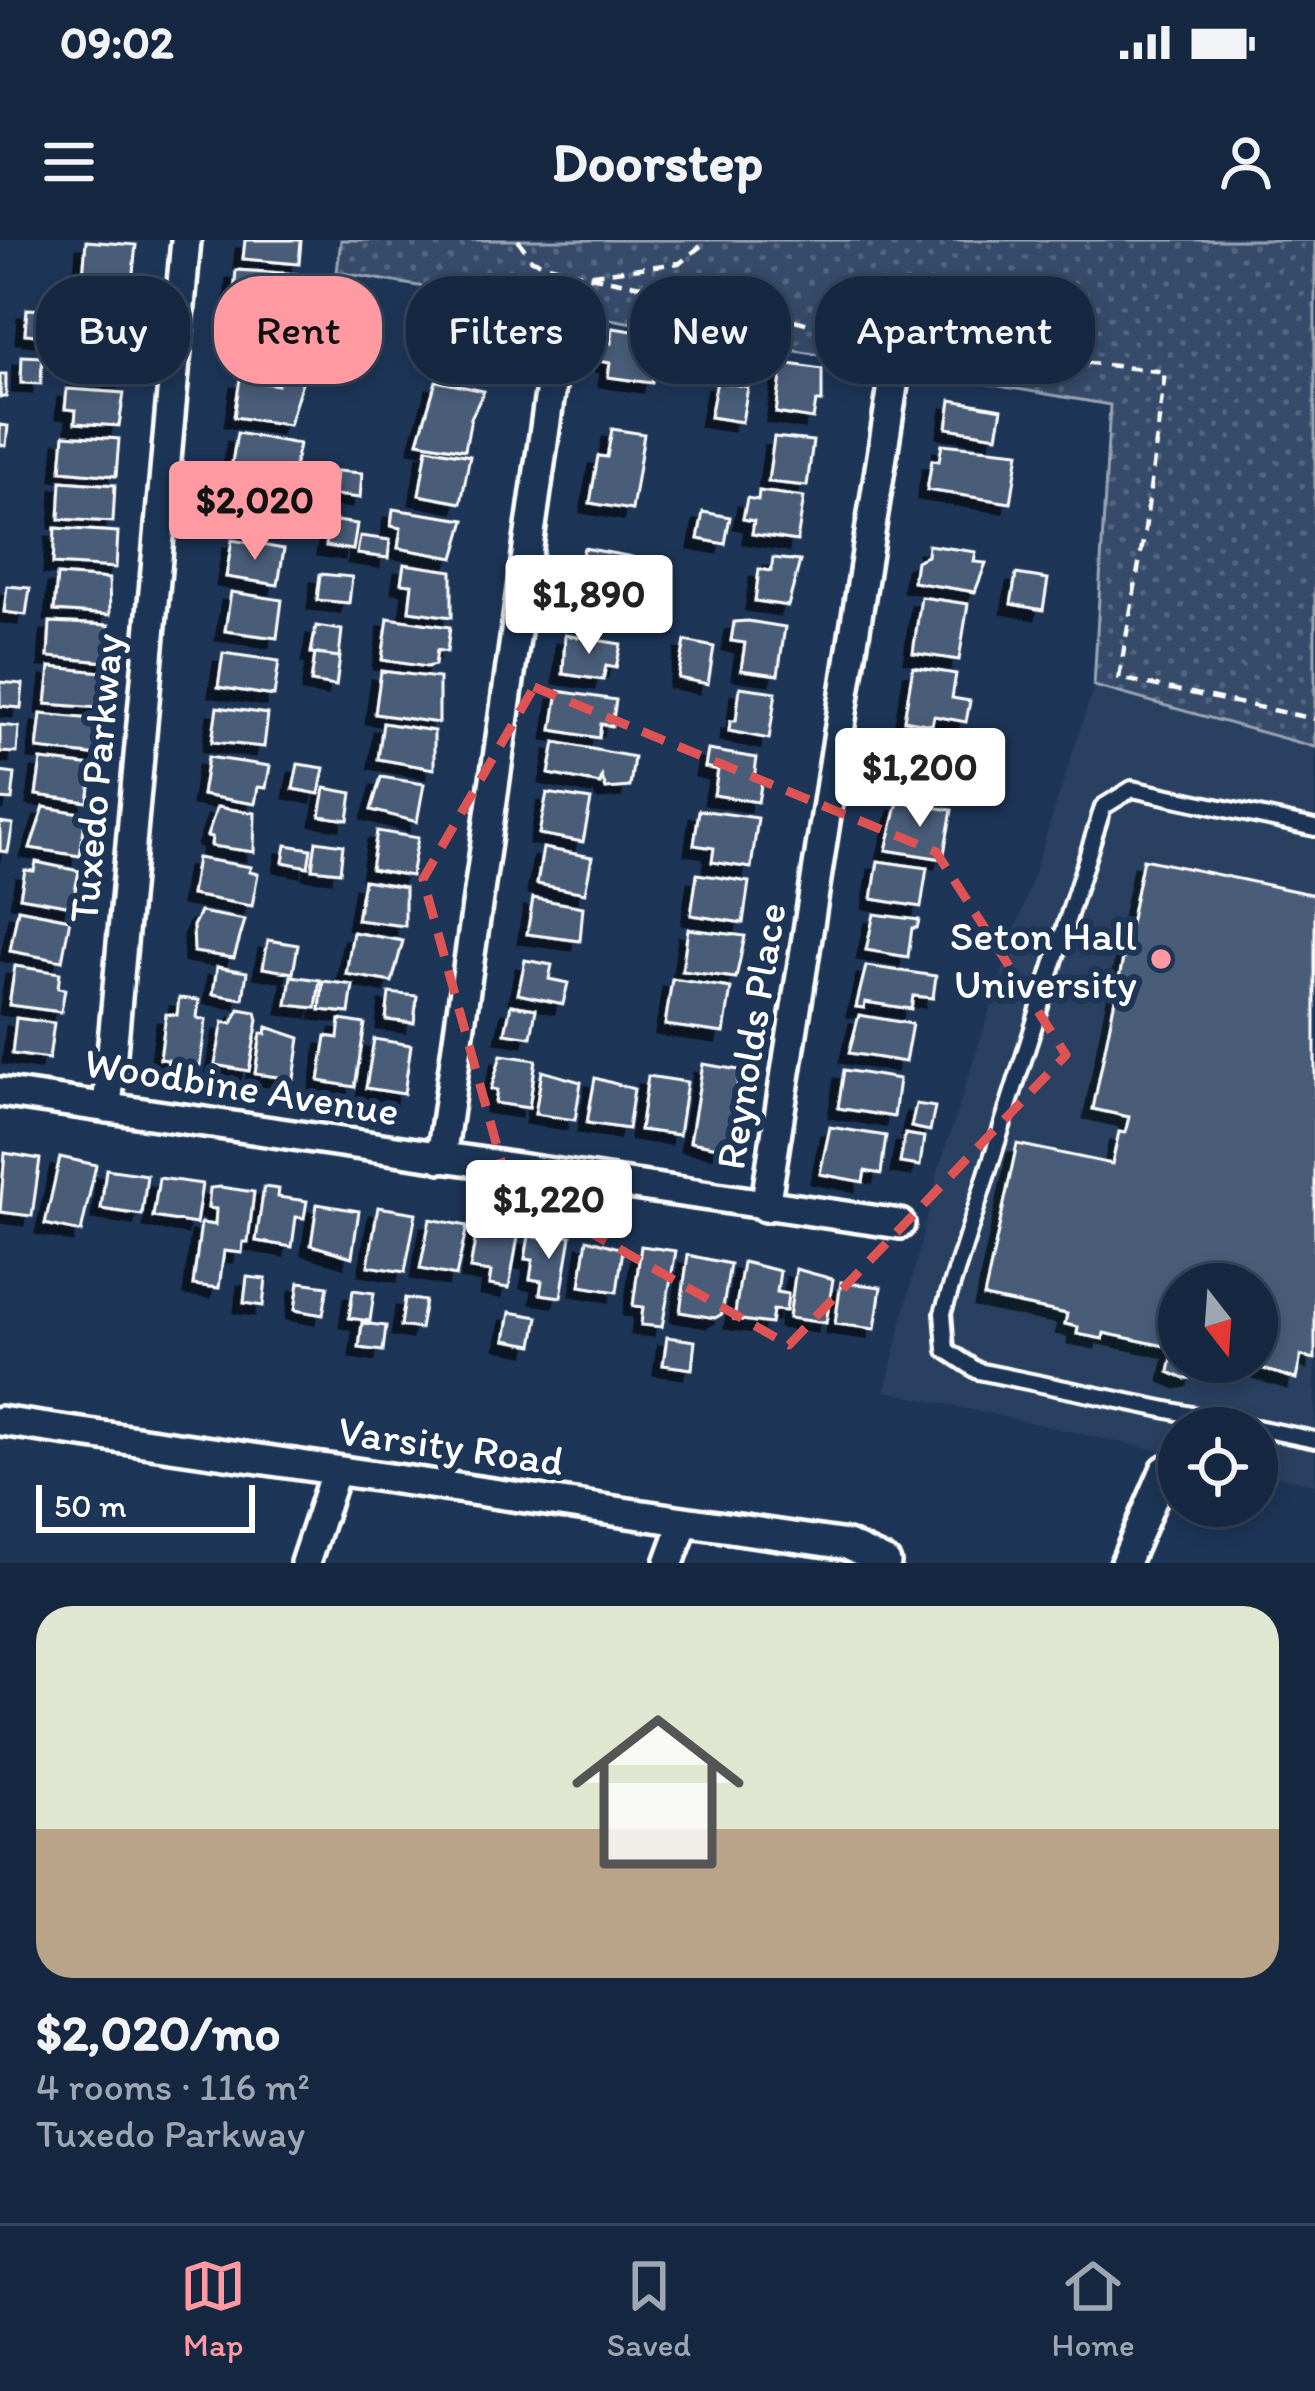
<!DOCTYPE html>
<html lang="en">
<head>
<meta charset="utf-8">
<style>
	:root { --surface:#162841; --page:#1f3048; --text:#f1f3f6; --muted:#9ea6b1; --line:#35445a; --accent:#ff9aa2 }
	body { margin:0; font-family:Itim,sans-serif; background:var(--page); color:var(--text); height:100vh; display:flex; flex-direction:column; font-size:45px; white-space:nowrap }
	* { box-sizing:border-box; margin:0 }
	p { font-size:39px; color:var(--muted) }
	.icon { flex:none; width:66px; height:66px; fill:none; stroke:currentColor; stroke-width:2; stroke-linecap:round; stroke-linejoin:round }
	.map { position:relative; height:1323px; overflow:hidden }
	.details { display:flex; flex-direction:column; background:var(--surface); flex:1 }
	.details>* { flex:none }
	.hud { position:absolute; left:36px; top:36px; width:1245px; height:108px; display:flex; gap:24px }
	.needle { width:78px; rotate:163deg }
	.controls { position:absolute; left:1158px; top:1023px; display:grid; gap:24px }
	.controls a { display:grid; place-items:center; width:120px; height:120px; border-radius:50%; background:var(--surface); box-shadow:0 6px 18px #0003,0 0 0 3px var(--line); font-size:60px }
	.scale { position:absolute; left:36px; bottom:30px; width:219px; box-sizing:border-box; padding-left:12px; border:6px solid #fff; border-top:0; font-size:33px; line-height:42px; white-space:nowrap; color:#fff; -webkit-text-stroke:9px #1d3557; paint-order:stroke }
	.price { position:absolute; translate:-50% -102px; padding:0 27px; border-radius:12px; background:#fff; color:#222; font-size:39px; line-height:78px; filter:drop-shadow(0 3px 6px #0008) }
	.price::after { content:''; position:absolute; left:50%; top:72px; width:36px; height:27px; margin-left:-18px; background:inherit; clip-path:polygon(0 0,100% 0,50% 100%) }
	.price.active { background:var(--accent); color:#111 }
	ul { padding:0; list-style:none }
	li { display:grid; align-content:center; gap:24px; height:636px; padding:0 36px }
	li span { display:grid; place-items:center; height:372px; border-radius:36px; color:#555 }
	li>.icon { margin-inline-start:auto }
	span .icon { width:216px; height:216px; fill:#fffc; stroke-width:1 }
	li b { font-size:51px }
	.chip { padding:0 42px; border-radius:48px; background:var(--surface); box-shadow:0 6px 18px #0003,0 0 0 3px var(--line); font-size:42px; line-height:108px }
	.chip.active { background:var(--accent); color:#111 }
	.status { display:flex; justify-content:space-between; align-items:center; height:84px; padding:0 60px; background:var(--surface); direction:ltr }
	.status svg { height:33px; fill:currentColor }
	header { display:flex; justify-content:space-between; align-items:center; height:156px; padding:0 36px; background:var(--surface); font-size:54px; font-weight:800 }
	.tab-bar { display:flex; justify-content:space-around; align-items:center; height:168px; border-top:3px solid var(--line); background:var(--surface); font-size:33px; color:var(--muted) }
	.tab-bar a { display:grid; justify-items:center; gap:6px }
	.tab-bar .active { color:var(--accent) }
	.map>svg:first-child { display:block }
	.built { fill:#2a4161; fill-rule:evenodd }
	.park { fill:url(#park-dots); stroke:#9aa5b4; stroke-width:3 }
	.building { fill:#4a5d79; stroke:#fff; stroke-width:3; filter:url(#shadow) }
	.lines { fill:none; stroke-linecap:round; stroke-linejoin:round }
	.service-casing { stroke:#fff; stroke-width:22 }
	.minor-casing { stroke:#fff; stroke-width:36 }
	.path { stroke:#fff; stroke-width:4.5; stroke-dasharray:12 9; stroke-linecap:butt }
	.service { stroke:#1d3557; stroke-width:14 }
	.minor { stroke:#1d3557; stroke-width:27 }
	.marked { fill:none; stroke:#de5353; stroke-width:9; stroke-dasharray:24 15; stroke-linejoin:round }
	.poi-dot { fill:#ff9aa2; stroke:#1d3557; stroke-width:4.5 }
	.labels { text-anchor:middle; stroke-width:12; stroke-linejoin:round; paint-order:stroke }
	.street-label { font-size:42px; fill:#fff; stroke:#1d3557 }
	.poi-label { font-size:42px; fill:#fff; stroke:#1d3557; text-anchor:end }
</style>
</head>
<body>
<div class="status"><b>09:02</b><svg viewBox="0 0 49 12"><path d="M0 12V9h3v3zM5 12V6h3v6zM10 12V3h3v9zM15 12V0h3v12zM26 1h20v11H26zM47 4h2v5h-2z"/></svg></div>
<header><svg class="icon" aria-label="menu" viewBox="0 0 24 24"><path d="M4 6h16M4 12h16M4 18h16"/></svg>Doorstep<svg class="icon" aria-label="person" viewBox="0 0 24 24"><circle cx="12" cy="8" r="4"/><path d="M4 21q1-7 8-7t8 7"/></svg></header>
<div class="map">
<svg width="1315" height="1323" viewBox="0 0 1315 1323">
	<defs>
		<pattern id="park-dots" width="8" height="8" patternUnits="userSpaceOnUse" patternTransform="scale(3)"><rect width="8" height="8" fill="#364b69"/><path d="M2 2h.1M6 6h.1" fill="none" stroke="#546680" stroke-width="1.8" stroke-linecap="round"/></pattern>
		<filter id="shadow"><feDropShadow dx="-9" dy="9" stdDeviation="0" flood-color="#0009"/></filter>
	</defs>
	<rect width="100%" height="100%" fill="#1d3557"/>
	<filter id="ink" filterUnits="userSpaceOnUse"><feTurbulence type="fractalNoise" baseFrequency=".00833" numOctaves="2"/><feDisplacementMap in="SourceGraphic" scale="24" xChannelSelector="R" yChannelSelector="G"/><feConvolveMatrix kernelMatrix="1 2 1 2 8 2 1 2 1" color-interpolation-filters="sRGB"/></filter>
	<g filter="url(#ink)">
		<!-- built -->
		<path class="built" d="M1094,446L1315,507V1244L1257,1232V1188H1179V1215L885,1151L938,931ZM1179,1044H1257V1122H1179Z"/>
		<!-- park -->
		<path class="park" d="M341,0H1315V507L1094,446L1110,165L337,32Z"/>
		<!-- building -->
		<path class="building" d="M245,0H301L299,24L243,19Z
			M86,1L136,5L132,42L83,37Z
			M236,30L297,34L294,69L233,64Z
			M82,53L130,56L128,94L80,90Z
			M328,53L353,54L352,80L326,78Z
			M27,69L48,70L46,96L25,94Z
			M242,79L297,83L294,119L233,112Z
			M456,87L490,92L484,132L450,128Z
			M613,88L659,95L652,143L608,137L610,123L599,121L602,102L611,103Z
			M69,102L128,107L125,142L77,136L78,123H67Z
			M324,105L350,107L349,133L322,131Z
			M22,116L42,117L41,144L21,143Z
			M783,123L822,129V162H816L813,179L776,173Z
			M0,134H6V157H0Z
			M279,136L303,139L289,185L234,177L240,139L278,145Z
			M436,141L484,151L471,178L465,210L418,202Z
			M717,141L748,147L742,182L710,177Z
			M67,149L124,153L119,186L75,183L76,170L65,169Z
			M951,160L1002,169L997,196L947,188Z
			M0,185L8,186L6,206L0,205Z
			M612,189L644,194L632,270L590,263L598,216L607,217Z
			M237,193L299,204L294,229L285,227L283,237L231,229Z
			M64,195L119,199L116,236L61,231Z
			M774,197L813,201L807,246L768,242Z
			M942,204L1019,212L1011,263L927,250L932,220L939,221Z
			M427,208L470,216L461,263L419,255Z
			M337,231L362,233L360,258L335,255Z
			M61,241L115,245L113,282L59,279Z
			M239,247L306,256L302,282L288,280L286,292L229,284Z
			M759,251L804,257L797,301L752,294L754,281L743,279L747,258L758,260Z
			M393,269L465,280L454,318L398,308L401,288L391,286Z
			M703,272L730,277L725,304L698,299Z
			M330,280L357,284L353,310L326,306Z
			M55,288L118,292L116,328L53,324Z
			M360,296L390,300L388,318L357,314Z
			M232,300L284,309L278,345L226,337Z
			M928,305L976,312L974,322L986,323L975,352L913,342L916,321L927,316Z
			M584,308L632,317L622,372L610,370L607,383L572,377L578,346L573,345Z
			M773,318L800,321L788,366L755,361L759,329L771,331Z
			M404,324L452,331V377L409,371L412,344L401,343Z
			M320,334L352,337L349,363L317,360Z
			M1016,334L1048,339L1043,370L1011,364Z
			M57,335L109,339L110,375L54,371Z
			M7,346L30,348L26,375L4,372Z
			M231,352L282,360L277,398L225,391Z
			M921,357L968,364L959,420L913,413Z
			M388,378L450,387L447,412L437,410L435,425L427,427L382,420Z
			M748,381L785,387L778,435L741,430L745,403L731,401L734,382Z
			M50,382L109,385L107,422L48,417Z
			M316,386L342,390L339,417L311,413Z
			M565,395L621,404L616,428L606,426L603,440L563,434Z
			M685,401L714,407L708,444L678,438Z
			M223,413L279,421L274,456L218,447Z
			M315,414L340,417L336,446L311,442Z
			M50,427L103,432L100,468L46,464Z
			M913,427L956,434L952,458L970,461L966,482L934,476L932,485L904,480Z
			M381,431L439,438V483L375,474Z
			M0,442L23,444L21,468L0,466Z
			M740,447L776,452L769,499L729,491L730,481H736Z
			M558,451L616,460L612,486L601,484L599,498L552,490Z
			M217,467L268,474L264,507L212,502Z
			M41,474L103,480L99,516L37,509Z
			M383,483L434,491V529L378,519Z
			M0,485L19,487L17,513L0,512Z
			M907,495L962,503L953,552L894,544Z
			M555,502L634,517L630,547L606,549L602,537L600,544L549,534Z
			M708,510L757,518L754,539L762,540L758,562L714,555L718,530L705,527Z
			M208,517L270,526L266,548L258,547L255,564L202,555Z
			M41,520L93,526L88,562L36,555Z
			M298,524L324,528L319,554L293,549Z
			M0,532L15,534L12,560L0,559Z
			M381,537L424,544L417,582L371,570Z
			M325,548L352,553L348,580L320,576Z
			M547,553L591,560L583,602L539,594Z
			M898,562L952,570L943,619L886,610Z
			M44,567L86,574L80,616L30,608Z
			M217,567L255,573L254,612L211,606L212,597L207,596Z
			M699,570L758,578L751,628L712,622L714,608L694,605Z
			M0,582L13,584L8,612L0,611Z
			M377,591L418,598L411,636L371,629Z
			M316,601L343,605L340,632L312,629Z
			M286,605L311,609L308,627L283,622Z
			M543,608L592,617L585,653L537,644Z
			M197,618L251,627L249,632L258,634L252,666L191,655Z
			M1143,619L1315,655V1119L1301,1116L1296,1139L1241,1122H1257V1044H1179V1122H1198L1195,1137L1185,1139L1169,1132L1174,1108L1104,1093L1103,1099L1077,1094L1078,1087L1065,1084L1067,1074L984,1057L1017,904L1112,924L1119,892L1125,893L1129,877L1093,869Z
			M878,621L927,628L921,667L872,659Z
			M36,622L79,631L72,666L20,657L25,630L34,631Z
			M697,634L749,642L743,683L691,675Z
			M364,640L405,647V686L357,680Z
			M533,658L583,667L580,701L527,694Z
			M18,669L70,679L62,721L10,711Z
			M200,672L245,680L234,718L194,712L193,686Z
			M874,674L919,680L917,688H912L908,717L866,710Z
			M688,689L745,696L736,738L682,731Z
			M353,692L403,701L392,742L346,734Z
			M268,700L298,705L293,733L263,728Z
			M525,720L552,725L549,739L568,743L563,764L518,754Z
			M15,726L60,733L58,748L65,749L61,772L9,765Z
			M866,726L936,736L933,758L913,756L911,769L865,762L864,768L856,767Z
			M217,727L247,732L243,759L213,754Z
			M291,736L320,740L316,768L287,765Z
			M672,739L731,748L724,793L665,785Z
			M323,741L353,745L349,773L320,770Z
			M389,753L417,756L414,783L386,780Z
			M179,758L199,760L197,778L206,780L200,825L193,824V832L167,829L168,820L160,819L166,774L177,775Z
			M511,765L536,769L531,797L505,793Z
			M239,769L256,772L258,780L249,831L215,825L223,782L232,784Z
			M859,775L912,784L905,822L849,813Z
			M16,778L54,783L49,819L12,814Z
			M340,780L365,784L355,847L319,841L326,796L338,798Z
			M267,787L300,798L294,839L255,834L261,793L266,794Z
			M374,799L411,805L404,854L366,848Z
			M501,815L536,820L529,868L495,863L497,850L491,849Z
			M703,824L739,830L730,909L690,902Z
			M844,830L899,839L894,877L838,868Z
			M542,831L581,842L575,880L535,874Z
			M648,836L687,842L679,895L640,890Z
			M595,838L634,849L628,889L587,883Z
			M916,864L935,867L930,891L911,887Z
			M830,887L886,896L881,934L865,931L863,942L820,934Z
			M905,894L924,897L920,926L900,923Z
			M5,913L40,919L32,976L0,972Z
			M60,917L96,925L81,992L45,984Z
			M106,929L147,935L142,975L101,969Z
			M159,938L202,944L196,984L153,977Z
			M220,947L254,952L248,1002H243L242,1013L224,1011L219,1048L193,1045L201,983L215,985L216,969L208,968L210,948Z
			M264,947L279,949L278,957L307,961L304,978L296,977L292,1007L256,1001Z
			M317,964L359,971L352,1017L311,1005Z
			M378,967L416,973L405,1032L368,1026Z
			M430,979L467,986L456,1036L420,1029Z
			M503,988L516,990L518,997L509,1048L489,1045L491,1032L470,1029L477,989L502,993Z
			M555,994L571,996L561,1057L540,1054L542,1041L530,1039L533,1020L525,1019L529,996L554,1000Z
			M587,999L623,1009L617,1052L580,1046Z
			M641,1006L676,1011L662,1087L641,1085L643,1067L633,1066Z
			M688,1015L730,1024L722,1074L715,1078L680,1072Z
			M743,1022L780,1031L777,1052L788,1054L786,1071L773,1070L771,1084L734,1079Z
			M796,1029L833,1039L826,1083L789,1078Z
			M247,1037L266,1039L263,1066L244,1063Z
			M299,1042L328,1046L323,1075L295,1070Z
			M841,1042L881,1047L875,1089L835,1084Z
			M353,1050L374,1053L370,1081L349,1078Z
			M405,1058L425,1061L420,1089L401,1086Z
			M510,1072L538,1077L533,1105L505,1100Z
			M362,1083L386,1086L383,1111L359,1108Z
			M667,1097L695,1101L692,1129L663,1125Z"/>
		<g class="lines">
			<defs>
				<path id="service" d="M1255,1188L978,1131L946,1110L943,1073L1103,567L1132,549L1315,588
					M1257,1188L1315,1200"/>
				<path id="minor" d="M0,852L900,984
					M107,868L186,0
					M441,918L559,90
					M765,967L894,139
					M0,1181L847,1305L886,1323
					M305,1323L336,1230
					M669,1323L684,1282
					M1125,1323L1165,1230"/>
			</defs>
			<!-- service casing -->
			<use href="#service" class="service-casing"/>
			<!-- minor casing -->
			<use href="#minor" class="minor-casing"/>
			<!-- path -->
			<path class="path" d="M518,0L532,20L584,35L725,62L848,94L1165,132L1145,290L1119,438L1315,479
				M569,67L584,35L680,23L708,0
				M858,95L864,129"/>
			<!-- service -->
			<use href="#service" class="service"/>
			<!-- minor -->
			<use href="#minor" class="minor"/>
		</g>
	</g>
	<!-- marked area -->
	<path class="marked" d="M534,447L936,612L1066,815L789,1105L508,946L423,639Z"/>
	<!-- markers -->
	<circle class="poi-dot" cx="1161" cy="719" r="12"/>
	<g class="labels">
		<!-- street labels -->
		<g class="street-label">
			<text transform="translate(95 538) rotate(-85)" y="15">Tuxedo Parkway</text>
			<text transform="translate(750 796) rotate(-81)" y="15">Reynolds Place</text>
			<text transform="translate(242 846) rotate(9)" y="15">Woodbine Avenue</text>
			<text transform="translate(451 1205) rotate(8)" y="15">Varsity Road</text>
		</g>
		<!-- poi labels -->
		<g class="poi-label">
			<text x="1137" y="710">Seton Hall<tspan x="1137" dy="48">University</tspan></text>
		</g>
	</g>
</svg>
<div class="controls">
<a><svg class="needle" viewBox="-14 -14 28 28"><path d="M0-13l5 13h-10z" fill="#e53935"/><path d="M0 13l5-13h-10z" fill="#9ea6b1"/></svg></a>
<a><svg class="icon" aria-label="locate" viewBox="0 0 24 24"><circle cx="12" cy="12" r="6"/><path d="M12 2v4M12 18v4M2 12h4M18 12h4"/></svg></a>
</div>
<div class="scale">50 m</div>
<b class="price active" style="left:255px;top:323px">$2,020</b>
<b class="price" style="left:589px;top:417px">$1,890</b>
<b class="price" style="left:920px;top:590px">$1,200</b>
<b class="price" style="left:549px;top:1022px">$1,220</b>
<div class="hud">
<a class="chip">Buy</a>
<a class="chip active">Rent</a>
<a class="chip">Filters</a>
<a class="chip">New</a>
<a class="chip">Apartment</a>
</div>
</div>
<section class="details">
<ul>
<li><span style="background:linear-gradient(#dfe7d0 60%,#b9a48a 0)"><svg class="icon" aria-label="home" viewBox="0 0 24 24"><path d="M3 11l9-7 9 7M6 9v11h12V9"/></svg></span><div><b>$2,020/mo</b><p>4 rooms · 116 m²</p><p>Tuxedo Parkway</p></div></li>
</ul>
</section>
<nav class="tab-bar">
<a class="active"><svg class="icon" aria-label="map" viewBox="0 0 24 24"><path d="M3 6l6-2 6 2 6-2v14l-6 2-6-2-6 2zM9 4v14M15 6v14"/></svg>Map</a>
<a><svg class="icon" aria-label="saved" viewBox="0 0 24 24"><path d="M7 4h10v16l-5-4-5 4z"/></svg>Saved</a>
<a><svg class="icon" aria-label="home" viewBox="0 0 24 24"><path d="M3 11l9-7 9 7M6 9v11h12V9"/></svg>Home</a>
</nav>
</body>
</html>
